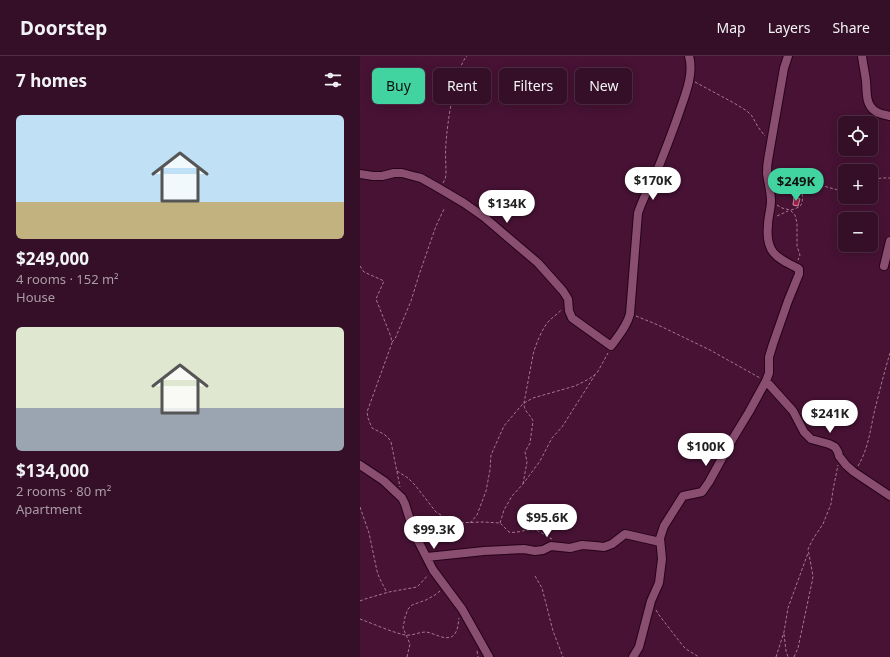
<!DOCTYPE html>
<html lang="en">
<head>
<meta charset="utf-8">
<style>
	:root { --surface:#350e27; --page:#401c33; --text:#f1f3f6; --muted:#aa9ca7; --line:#4f2e44; --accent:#41d4a1 }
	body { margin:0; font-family:"Noto Sans",sans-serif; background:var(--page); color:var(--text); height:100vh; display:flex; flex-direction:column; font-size:15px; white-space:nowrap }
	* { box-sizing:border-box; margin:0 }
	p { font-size:13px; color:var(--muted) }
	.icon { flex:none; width:22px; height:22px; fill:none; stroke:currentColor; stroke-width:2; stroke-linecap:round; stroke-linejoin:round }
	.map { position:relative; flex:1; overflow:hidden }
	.panel { display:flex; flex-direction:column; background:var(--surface); width:360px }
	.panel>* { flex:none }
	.hud { position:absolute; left:12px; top:12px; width:380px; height:36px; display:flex; gap:8px }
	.buttons { position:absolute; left:478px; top:60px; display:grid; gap:8px }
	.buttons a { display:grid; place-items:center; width:40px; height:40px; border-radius:6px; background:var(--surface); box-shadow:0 2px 10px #0003,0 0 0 1px var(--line); font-size:20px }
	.price { position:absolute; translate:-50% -34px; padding:0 9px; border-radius:14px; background:#fff; color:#222; font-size:13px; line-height:26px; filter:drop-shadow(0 1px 2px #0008) }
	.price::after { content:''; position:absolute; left:50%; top:24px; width:12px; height:9px; margin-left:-6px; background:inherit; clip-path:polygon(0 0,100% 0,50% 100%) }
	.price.active { background:var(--accent); color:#111 }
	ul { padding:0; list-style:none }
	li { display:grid; align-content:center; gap:8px; height:212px; padding:0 16px }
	li span { display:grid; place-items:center; height:124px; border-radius:6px; color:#555 }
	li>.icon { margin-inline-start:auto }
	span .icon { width:72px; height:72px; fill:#fffc; stroke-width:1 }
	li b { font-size:17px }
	h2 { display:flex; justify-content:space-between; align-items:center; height:48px; padding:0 16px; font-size:17px }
	.pill { padding:0 14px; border-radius:6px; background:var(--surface); box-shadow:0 2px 10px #0003,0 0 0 1px var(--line); font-size:14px; line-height:36px }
	.pill.active { background:var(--accent); color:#111 }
	header { display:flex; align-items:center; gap:24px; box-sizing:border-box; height:56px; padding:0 20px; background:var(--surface); border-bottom:1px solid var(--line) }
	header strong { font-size:19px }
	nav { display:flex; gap:22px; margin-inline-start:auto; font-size:14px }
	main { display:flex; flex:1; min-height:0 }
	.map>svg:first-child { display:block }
	.building { fill:#a2214f; stroke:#d48c9b }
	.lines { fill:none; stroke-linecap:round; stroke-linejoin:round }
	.minor-casing { stroke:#270219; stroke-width:10 }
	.path { stroke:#a47892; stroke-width:1; stroke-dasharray:3 2; stroke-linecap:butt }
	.minor { stroke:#894e70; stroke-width:8 }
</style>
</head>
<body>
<header>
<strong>Doorstep</strong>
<nav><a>Map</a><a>Layers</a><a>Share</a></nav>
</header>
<main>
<section class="panel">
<h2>7 homes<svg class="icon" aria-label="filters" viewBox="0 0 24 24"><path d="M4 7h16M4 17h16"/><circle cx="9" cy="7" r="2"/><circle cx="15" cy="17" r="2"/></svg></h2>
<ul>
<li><span style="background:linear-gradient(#bfe0f5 70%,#c2b280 0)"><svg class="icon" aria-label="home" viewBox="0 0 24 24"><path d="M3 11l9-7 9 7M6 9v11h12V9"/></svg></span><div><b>$249,000</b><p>4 rooms · 152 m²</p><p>House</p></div></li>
<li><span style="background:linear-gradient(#dfe7d0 65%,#9aa5b1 0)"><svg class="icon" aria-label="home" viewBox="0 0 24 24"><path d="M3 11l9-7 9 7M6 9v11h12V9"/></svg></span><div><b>$134,000</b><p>2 rooms · 80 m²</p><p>Apartment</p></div></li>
</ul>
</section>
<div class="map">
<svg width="530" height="601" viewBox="0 0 530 601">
	<rect width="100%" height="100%" fill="#471234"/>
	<!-- building -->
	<path class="building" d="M434,141L440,143L438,150L433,149Z"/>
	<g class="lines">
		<defs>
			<path id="minor" d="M502,0C503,8 505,17 506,25C507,35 505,48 515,55C519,58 525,59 530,60
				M0,118L13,120H22L34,117H42L53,120L61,122L77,131L104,147L124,161L178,207L203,235L208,243L209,255L212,262L251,290C259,279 267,270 270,258L278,157C283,142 290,129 297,115C305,95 313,75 320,54C326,37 334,17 329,0
				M524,210L530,185
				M406,325L433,355L444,376L451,383L469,388L475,391L478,396L479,400L486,409L494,416L530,440
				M0,409L24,425L42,442L45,448L54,477L73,514L102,553L129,601
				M67,501L124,495L164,493L175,495L183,494L191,490L210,492L222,489L235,490L244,491L252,488L265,478L300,486
				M273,601L279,591L291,545L299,527L302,503L300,482L304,470L323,440L342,436L349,426L372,384L389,356L406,325L409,317V301L413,288L428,245L439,218V213C417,202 405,197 408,169C408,161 411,153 411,145C411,135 408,126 407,117C407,113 407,109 408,104L424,12L428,0"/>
		</defs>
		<!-- minor casing -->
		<use href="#minor" class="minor-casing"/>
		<!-- path -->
		<path class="path" d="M335,26L374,47L387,55L392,60L398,71L405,80
			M414,122L424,129L438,124H442L485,136
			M83,127L85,123L86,119C86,108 85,98 86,87C87,69 95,12 107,0
			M511,129C515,121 522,122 530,122
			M417,149L422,152L430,154L435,159L437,167V190L440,199L438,204
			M431,154C434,153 438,152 440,150C445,146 441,130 440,124
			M417,160L428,155
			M0,210L4,216L24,225L16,243L31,281L32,287L7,356L8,362L12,372C19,376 27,378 31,386L40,431
			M276,260L298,269L350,294L400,322
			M32,286L35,283L51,245L59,219L76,170L84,153
			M498,410C508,393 510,376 514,357C519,337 524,317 530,297
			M37,415L48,422L55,429L76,456L94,467L123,466L140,467L149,476C158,478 167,472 175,474C181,475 186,481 192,483
			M163,428L167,406L165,396L170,387L173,365C170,357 164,357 164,347L173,299C175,290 183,270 190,264C194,260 199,257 202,253
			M0,451L9,477L17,515L19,521L27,537
			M110,467L117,459L126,435L130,414L131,399L144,370L160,351L164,347L173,342L215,330L229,323L237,317L248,297
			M140,467L144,454L152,440L163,428L180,405L192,382L202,371L235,319
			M175,520L182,532L193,575L203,601
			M0,545L5,543L29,536L57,531L61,527L68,519
			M296,554L299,559L323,590L326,593L339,601
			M0,563C14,568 31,576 45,579C52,580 59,576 66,576C74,577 83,584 91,581C98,578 98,568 99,562
			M424,578L426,595L428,601
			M117,595L118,601
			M47,601L50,588L43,572L45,561L48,553L52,549L66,544L75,539L80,535
			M416,601L424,576L428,552L448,497
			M434,601L438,592L452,526L453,520L448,493L453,483L463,468L471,448L473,434L478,409"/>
		<!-- minor -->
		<use href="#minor" class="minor"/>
	</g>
</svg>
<div class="buttons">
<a><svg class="icon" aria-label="locate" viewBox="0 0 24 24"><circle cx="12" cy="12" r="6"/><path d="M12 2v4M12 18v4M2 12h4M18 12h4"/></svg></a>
<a>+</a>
<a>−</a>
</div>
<b class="price" style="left:293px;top:145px">$170K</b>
<b class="price active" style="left:436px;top:146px">$249K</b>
<b class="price" style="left:147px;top:168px">$134K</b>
<b class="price" style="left:470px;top:378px">$241K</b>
<b class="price" style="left:346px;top:411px">$100K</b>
<b class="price" style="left:187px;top:482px">$95.6K</b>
<b class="price" style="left:74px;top:494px">$99.3K</b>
<div class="hud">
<a class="pill active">Buy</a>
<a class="pill">Rent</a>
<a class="pill">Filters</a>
<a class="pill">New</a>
</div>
</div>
</main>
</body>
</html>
